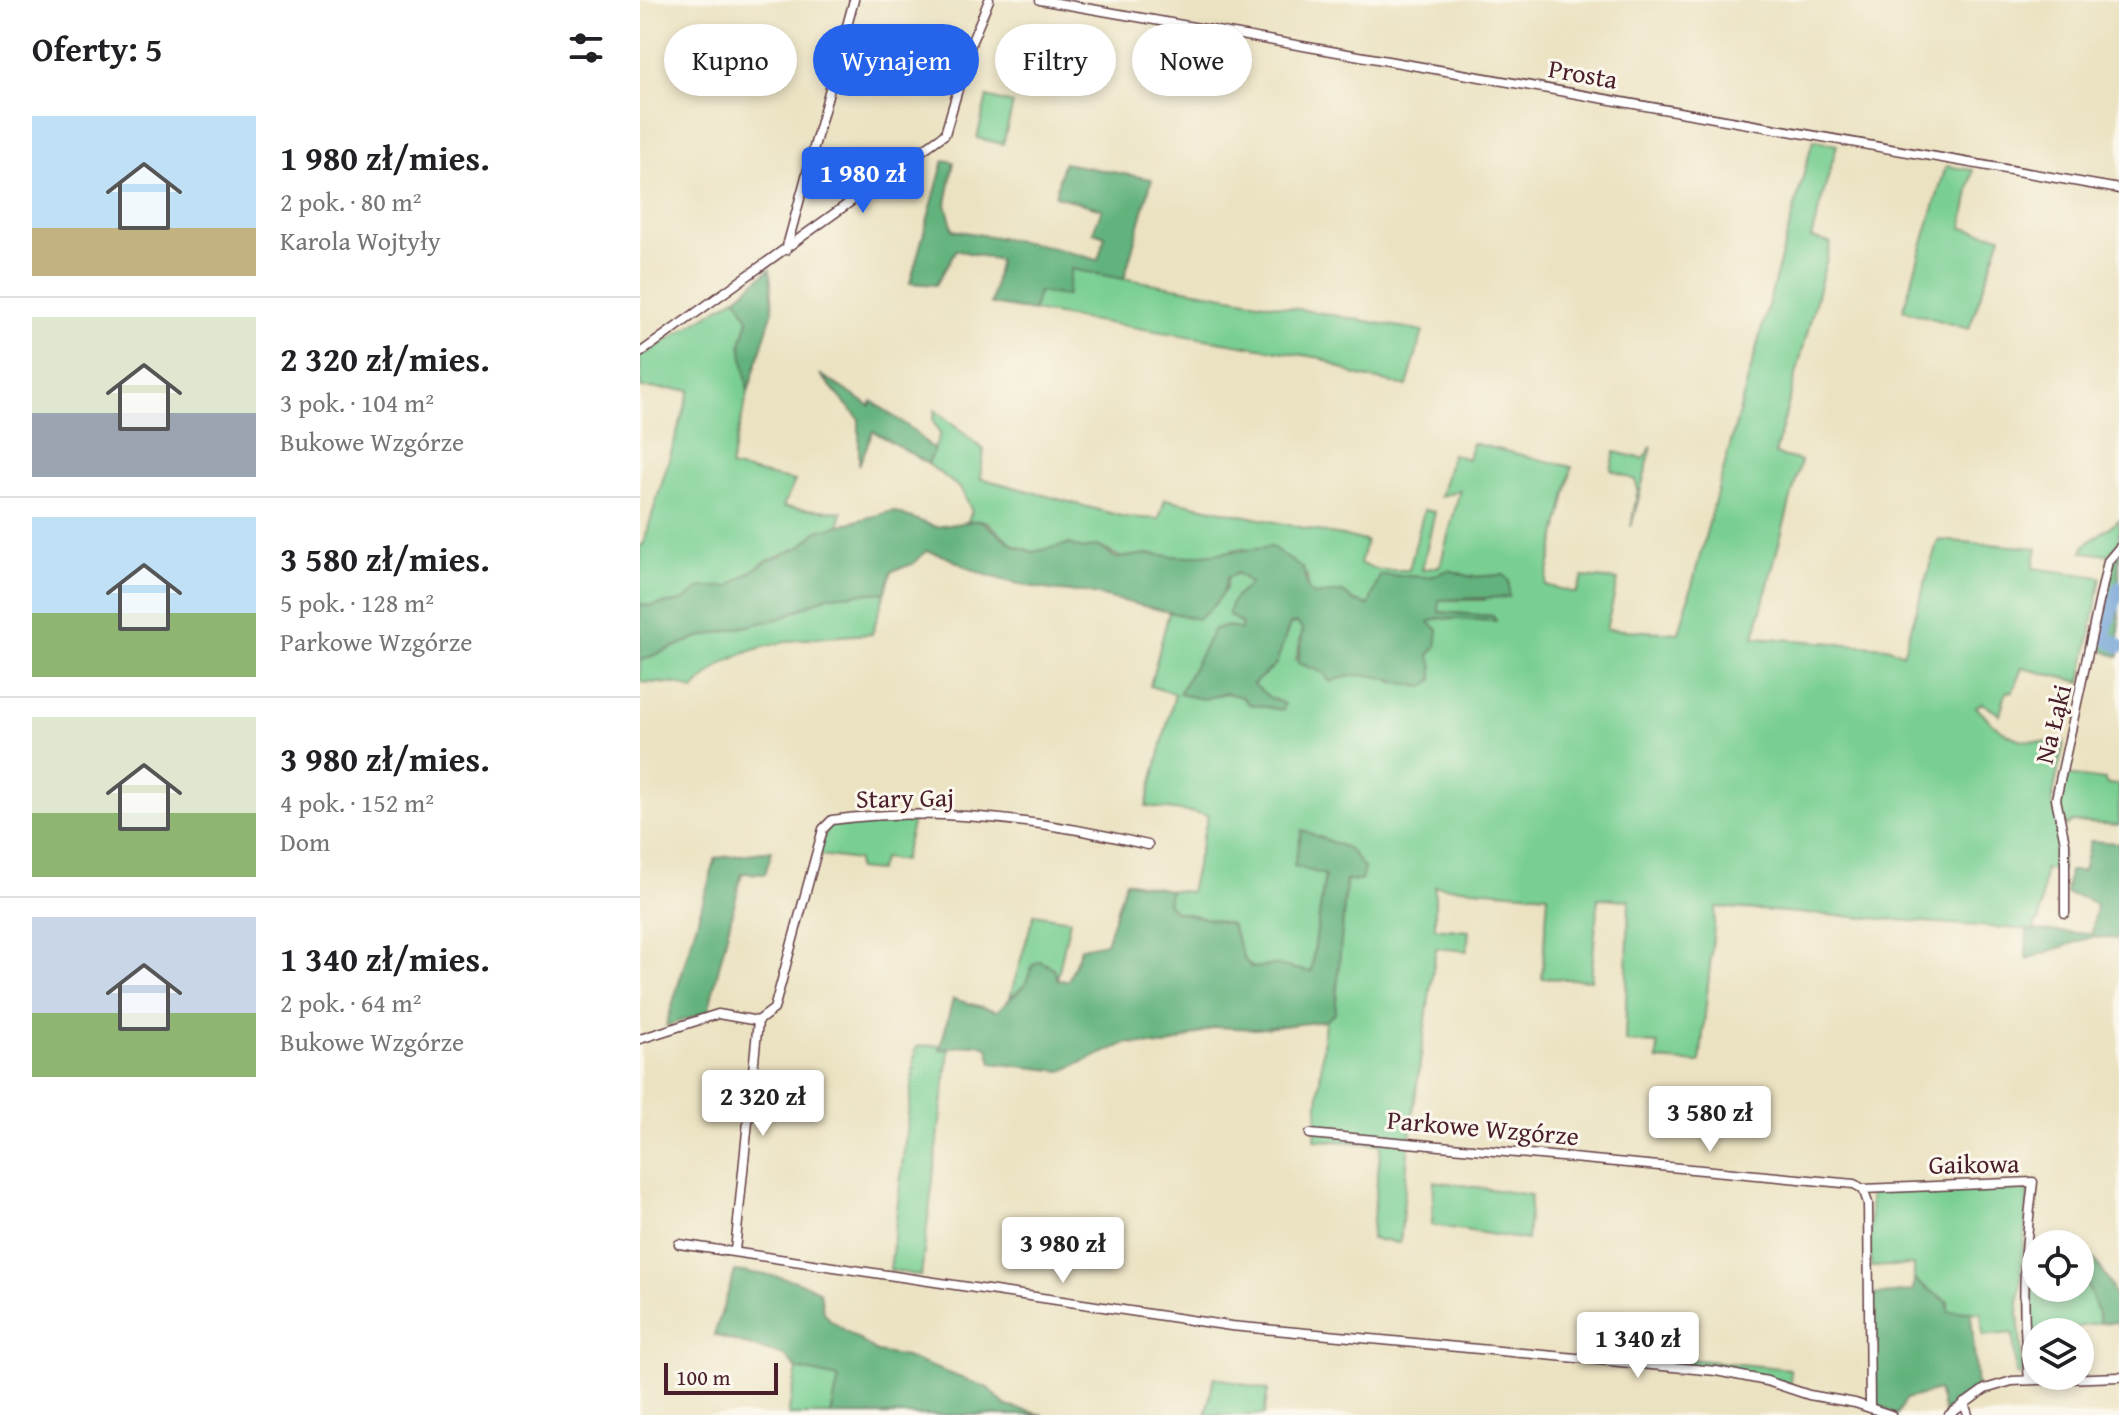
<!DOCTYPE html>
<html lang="pl">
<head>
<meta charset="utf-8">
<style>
	:root { --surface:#fff; --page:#f6f6f6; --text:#202124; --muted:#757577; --line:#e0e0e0; --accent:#2563eb }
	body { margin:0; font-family:"Gentium Book Plus",serif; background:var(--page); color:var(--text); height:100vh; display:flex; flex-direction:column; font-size:30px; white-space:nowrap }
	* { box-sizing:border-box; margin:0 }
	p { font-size:26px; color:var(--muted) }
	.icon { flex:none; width:44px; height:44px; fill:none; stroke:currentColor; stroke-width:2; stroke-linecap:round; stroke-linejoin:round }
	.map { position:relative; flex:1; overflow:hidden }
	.sheet { display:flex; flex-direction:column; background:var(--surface); width:640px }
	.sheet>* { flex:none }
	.guide { position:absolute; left:24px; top:24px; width:760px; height:72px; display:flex; gap:16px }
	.buttons { position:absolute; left:1382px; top:1230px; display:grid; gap:16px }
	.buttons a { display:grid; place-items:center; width:72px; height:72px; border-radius:50%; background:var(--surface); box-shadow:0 4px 12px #0003; font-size:40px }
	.scale { position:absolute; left:24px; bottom:20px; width:114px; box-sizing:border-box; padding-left:8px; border:4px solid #4a1f2b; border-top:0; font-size:22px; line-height:28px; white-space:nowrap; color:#4a1f2b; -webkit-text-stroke:6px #fbf7ec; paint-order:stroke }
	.price { position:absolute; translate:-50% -68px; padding:0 18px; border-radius:8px; background:#fff; color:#222; font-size:26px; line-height:52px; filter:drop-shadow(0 2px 4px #0008) }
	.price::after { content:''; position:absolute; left:50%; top:48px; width:24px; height:18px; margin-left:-12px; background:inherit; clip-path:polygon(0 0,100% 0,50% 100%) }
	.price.on { background:var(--accent); color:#fff }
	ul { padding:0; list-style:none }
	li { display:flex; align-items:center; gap:24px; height:200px; padding:0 32px }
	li+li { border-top:2px solid var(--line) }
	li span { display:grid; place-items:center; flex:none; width:224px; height:160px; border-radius:0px; color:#555 }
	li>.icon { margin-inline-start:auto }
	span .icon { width:96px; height:96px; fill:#fffc; stroke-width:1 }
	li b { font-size:34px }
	h2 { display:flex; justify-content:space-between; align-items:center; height:96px; padding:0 32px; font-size:34px }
	.chip { padding:0 28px; border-radius:36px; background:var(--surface); box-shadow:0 4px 12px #0003; font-size:28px; line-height:72px }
	.chip.on { background:var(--accent); color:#fff }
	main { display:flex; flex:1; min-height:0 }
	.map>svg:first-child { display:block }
	.green { fill:#79cf93; stroke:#62775f; stroke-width:2 }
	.forest { fill:#62b27d; stroke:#566854; stroke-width:2 }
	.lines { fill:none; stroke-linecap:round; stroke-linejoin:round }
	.river { stroke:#699dd5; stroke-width:14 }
	.minor-casing { stroke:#623c42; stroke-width:11 }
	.minor { stroke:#fff; stroke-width:8 }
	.labels { text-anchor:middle; stroke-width:6; stroke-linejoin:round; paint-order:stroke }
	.street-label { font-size:26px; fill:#4a1f2b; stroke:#fbf7ec }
</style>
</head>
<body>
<main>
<section class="sheet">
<h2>Oferty: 5<svg class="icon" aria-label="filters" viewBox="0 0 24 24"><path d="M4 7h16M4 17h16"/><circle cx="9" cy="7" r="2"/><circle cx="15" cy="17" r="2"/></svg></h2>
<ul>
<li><span style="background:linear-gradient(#bfe0f5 70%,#c2b280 0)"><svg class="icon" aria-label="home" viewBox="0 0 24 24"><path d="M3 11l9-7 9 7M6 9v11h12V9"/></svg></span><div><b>1 980 zł/mies.</b><p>2 pok. · 80 m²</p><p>Karola Wojtyły</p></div></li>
<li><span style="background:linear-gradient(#dfe7d0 60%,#9aa5b1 0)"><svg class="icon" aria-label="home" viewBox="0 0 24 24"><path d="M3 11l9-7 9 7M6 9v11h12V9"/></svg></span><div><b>2 320 zł/mies.</b><p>3 pok. · 104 m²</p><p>Bukowe Wzgórze</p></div></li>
<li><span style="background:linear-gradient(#bfe0f5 60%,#8fb573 0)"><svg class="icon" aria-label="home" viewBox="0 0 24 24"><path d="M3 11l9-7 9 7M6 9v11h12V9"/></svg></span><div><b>3 580 zł/mies.</b><p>5 pok. · 128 m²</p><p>Parkowe Wzgórze</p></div></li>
<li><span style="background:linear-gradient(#dfe7d0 60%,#8fb573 0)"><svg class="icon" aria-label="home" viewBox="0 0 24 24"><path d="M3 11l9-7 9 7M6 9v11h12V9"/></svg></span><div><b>3 980 zł/mies.</b><p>4 pok. · 152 m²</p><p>Dom</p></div></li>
<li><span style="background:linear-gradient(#c9d6e8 60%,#8fb573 0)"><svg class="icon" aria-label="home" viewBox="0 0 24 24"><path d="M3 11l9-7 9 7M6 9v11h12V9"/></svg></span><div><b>1 340 zł/mies.</b><p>2 pok. · 64 m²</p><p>Bukowe Wzgórze</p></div></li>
</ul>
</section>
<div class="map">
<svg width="1479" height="1415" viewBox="0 0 1479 1415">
	<rect width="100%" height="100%" fill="#fbf7ec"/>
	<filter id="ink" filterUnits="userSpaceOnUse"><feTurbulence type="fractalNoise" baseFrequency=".0125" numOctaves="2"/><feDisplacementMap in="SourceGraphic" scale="16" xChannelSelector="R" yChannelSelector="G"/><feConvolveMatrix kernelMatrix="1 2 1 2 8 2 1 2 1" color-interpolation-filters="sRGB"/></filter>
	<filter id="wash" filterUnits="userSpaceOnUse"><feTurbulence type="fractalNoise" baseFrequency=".006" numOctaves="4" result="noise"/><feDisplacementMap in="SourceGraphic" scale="32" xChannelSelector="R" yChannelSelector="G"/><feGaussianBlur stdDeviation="1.8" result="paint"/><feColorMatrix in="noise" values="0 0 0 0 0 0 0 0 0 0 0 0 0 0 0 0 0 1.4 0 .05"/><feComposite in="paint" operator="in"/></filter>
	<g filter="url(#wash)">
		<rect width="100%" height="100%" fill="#ebe2c1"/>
		<!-- green -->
		<path class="green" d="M347,97L373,104L363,144L337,138Z
			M1173,140L1197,145L1171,238L1191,243L1135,454L1161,461L1114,637L1247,647L1263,654L1298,540L1397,548L1393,568L1461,577L1441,682L1382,668L1373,691L1366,692L1360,715L1342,703L1336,707C1367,739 1380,745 1424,741L1412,801L1422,843V870L1405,869L1399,922H1395L1394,930L1076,907L1060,1063L1017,1060L1018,1044L985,1042L989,900L958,898L951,980L902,978L908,895L795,886V928L829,931L827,951L796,948L769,1143L760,1243L731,1239L741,1144L675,1140L685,1021L695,1012L709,849L662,831L685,875L671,973L636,965L613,968L604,959L591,924L534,911L527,903L530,890L550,892L568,815L506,806L535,694L510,686L529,612L558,619L586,589L587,578L597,573L610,583L589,615L602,625L601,631L574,630L563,699L586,693L630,698L613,684L614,680C640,671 639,646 650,624L657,623L663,628L656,660C679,665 741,672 755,683L793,666L789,656L788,622L798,618L855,621L852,616L799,612V600H845L863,575L831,577L809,570L789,577L741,575L729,605L714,601L703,592L674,595L668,590L667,575L602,548L573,555L543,557L507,554L484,559L458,546L443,549L429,544L394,552L375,546L347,522L340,520L326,525L332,511L321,489L288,464L300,434L293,421L295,410L344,450L340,478L485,517L519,519L525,499L726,541L720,564L740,570H769L784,510L795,512L782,570L800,566L820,490L800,497L812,454L828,459L832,443L932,467L905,585L936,593L943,577L978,580L966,629L1039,633Z
			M1306,166L1333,170L1322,228L1361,236L1329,329L1263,310Z
			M431,269L783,331L767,386L715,375L681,358L393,311L398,292Z
			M97,297L108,319L102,344L108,392L90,467L155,481L143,507L202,512L199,526L178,531L160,547L127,561L88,587H62L43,601L9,606L0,604V545H3L50,390L1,388L0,357Z
			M1012,446L991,527L998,489L995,480L971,470L975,452L1003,459Z
			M1479,520V542L1469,555L1442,552L1445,545Z
			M245,592L232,634C183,637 124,638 81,665C71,672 62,682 53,690L39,684L0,682V661L56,638L141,618L188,596Z
			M1425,775L1465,780L1466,784L1479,785V825L1432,822L1426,827L1419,799Z
			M273,820L263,861L243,858L238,871L217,869V860L179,855L186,829L194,822Z
			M394,914L430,920L417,980L393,965L385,985L370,997Z
			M301,1045V1049L309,1050L281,1276L250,1270L276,1046Z
			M794,1181L891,1195L887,1240L792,1225Z
			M1374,1185L1384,1187L1388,1195L1378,1313L1383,1373L1379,1375L1376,1373L1373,1333L1343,1336L1341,1313L1307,1311L1308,1302L1274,1280V1265L1231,1267L1230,1192Z
			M1440,1276L1457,1302L1460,1323L1388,1336L1386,1279H1396V1288H1440Z
			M1039,1358L1150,1369L1151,1386L1090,1371L1039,1363Z
			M157,1369L199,1378L191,1415H148Z
			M574,1377L628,1390L624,1415H566Z"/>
		<!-- forest -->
		<path class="forest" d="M304,160L314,162L306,204L313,230L402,245L458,260L465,236L453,232L462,209L415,196L423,163L512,179L484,279L431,269L427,296L398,292L393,311L351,304L359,260L316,250L296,285L270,283Z
			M130,269L133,310L108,392L101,344L108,319L97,297Z
			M180,374L230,406L232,401L273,430L294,450L288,464L233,431L219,465V419Z
			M253,511L296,527L340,520L375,546L393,552L429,544L443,549L458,546L476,558L507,554L543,557L632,547L663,569L668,590L674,595L703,592L714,601L729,605L740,575L789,577L809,570L831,577L864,575L869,581V597L799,600V612L853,616L856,621L798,618L789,622L798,630L796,647L789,655L793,666V680L783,687C744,682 731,666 690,682L684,673L658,663L663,629L657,623L650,624L636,664L613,684L630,698L645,704L643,710L609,704L602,697L586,693L563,699L539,694L574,629L589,626L601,630L602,624L589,615C589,597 602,594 610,583L597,573L587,578C585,596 572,609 558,619L445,592C412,593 369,583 338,572C316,564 312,556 286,551L273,564L252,571L245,592L188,596L141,618L56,638L0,661V604L9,606L42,601L62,587H89L127,561L160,547L178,531Z
			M1479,552V657L1453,647L1473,556Z
			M662,830L709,849L724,868L721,881L706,880L695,1013L685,1021L616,1029L576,1027L526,1046L487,1043L422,1071L352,1063L348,1047L338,1044L300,1049L313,999L357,1011L385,985L393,965L400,961L414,968L418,980L428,981L441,948L466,943L486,881L530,890L527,903L534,911L591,924L604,959L612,968L636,965L671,972L685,875L654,866Z
			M1450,841L1479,843V939L1452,937L1386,959L1387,930L1452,934L1456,905L1444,898L1426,894L1429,871H1443Z
			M132,851L125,874L102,873L68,1012L26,1026L76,858Z
			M1440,1252H1448C1466,1274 1479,1293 1479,1322L1460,1323C1455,1293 1440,1283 1440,1252Z
			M95,1271C126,1275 153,1276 180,1292L183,1310L190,1320L237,1352L266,1357L348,1388L366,1406L404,1415H191L199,1378L157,1369L145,1356L74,1335Z
			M1274,1280L1308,1302V1311L1331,1312L1337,1388L1304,1412L1298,1390L1266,1399L1257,1415L1234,1404L1232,1295L1273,1291Z"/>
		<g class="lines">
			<!-- river -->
			<path class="river" d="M1479,588L1463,635L1479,646"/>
		</g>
	</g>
	<g filter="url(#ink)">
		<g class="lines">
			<defs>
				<path id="minor" d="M400,0L1479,189
					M146,250L214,0
					M0,353L305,134L332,41L349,0
					M1425,913V843L1416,799L1468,561L1479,548
					M118,1021L134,1009L183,829L192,820C298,806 405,820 508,845
					M0,1039L78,1014L118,1021
					M670,1134L1214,1184L1223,1189L1228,1203L1230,1407
					M1223,1189L1393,1182C1384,1254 1381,1307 1389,1379
					M39,1244L591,1326L1076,1371L1127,1381L1169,1395L1215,1403L1251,1415
					M95,1251L118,1021
					M1324,1403L1328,1415
					M1309,1415L1345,1389L1372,1381L1479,1377"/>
			</defs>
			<!-- minor casing -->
			<use href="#minor" class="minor-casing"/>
			<!-- minor -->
			<use href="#minor" class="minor"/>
		</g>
	</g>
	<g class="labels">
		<!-- street labels -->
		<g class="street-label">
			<text transform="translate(943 74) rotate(10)" y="9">Prosta</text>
			<text transform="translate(1413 724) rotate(-76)" y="9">Na Łąki</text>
			<text transform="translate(265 798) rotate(-1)" y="9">Stary Gaj</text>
			<text transform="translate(843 1128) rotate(5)" y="9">Parkowe Wzgórze</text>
			<text transform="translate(1334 1164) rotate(-1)" y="9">Gaikowa</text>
		</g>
	</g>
</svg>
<div class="buttons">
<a><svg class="icon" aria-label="locate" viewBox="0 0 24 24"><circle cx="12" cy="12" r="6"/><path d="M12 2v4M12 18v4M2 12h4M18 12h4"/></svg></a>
<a><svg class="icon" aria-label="layers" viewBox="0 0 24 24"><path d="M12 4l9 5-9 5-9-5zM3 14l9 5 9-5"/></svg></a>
</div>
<div class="scale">100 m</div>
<b class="price on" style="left:223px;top:215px">1 980 zł</b>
<b class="price" style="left:123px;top:1138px">2 320 zł</b>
<b class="price" style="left:1070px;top:1154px">3 580 zł</b>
<b class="price" style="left:423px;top:1285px">3 980 zł</b>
<b class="price" style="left:998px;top:1380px">1 340 zł</b>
<div class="guide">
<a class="chip">Kupno</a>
<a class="chip on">Wynajem</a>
<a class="chip">Filtry</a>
<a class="chip">Nowe</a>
</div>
</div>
</main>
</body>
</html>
